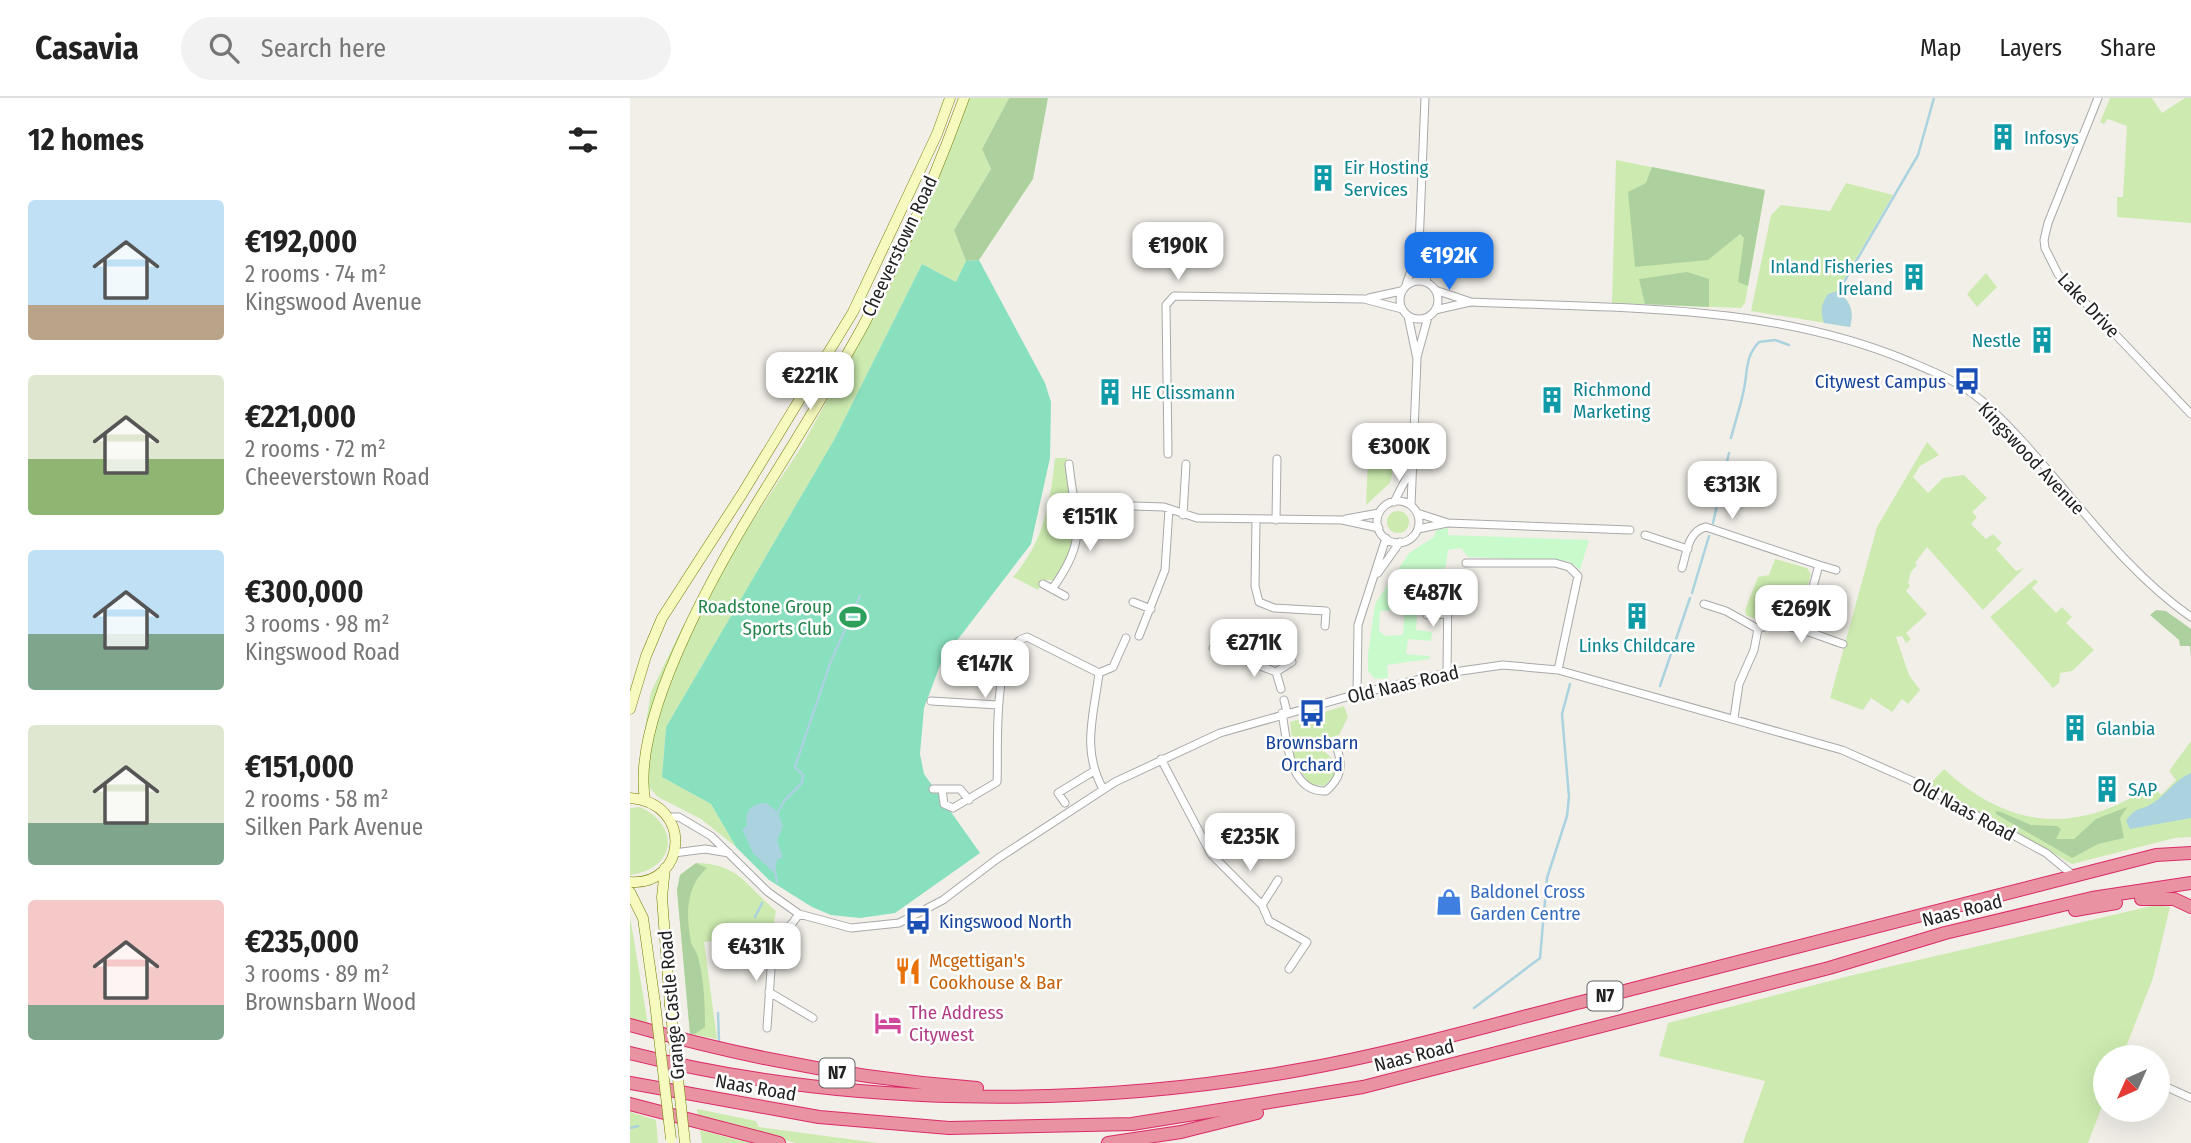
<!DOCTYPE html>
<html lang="en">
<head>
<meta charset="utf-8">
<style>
	:root { --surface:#fff; --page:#f2f2f2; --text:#222; --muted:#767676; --line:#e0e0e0; --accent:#1a73e8 }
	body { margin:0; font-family:"Fira Sans Condensed",sans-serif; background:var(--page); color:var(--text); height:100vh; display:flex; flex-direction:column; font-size:26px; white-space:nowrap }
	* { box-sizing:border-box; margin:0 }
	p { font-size:23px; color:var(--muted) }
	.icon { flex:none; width:38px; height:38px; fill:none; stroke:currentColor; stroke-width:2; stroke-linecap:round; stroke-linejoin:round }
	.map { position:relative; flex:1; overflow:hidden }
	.sheet { display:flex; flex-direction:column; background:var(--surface); width:630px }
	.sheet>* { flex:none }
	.needle { width:46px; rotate:225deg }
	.tools { position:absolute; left:1463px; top:947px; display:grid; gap:14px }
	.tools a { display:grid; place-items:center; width:77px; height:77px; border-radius:50%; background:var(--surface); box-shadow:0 7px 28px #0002; font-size:35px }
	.price { position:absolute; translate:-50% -60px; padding:0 16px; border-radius:14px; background:#fff; color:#222; font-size:23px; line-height:46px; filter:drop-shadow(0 2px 4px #0008) }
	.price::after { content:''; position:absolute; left:50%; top:42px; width:21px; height:16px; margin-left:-10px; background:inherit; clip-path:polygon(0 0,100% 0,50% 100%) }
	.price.current { background:var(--accent); color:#fff }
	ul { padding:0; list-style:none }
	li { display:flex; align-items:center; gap:21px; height:175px; padding:0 28px }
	li span { display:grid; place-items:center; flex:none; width:196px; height:140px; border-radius:7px; color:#555 }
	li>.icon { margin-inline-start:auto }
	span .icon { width:84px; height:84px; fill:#fffc; stroke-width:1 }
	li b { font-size:30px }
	h2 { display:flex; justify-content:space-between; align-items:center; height:84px; padding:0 28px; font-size:30px }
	header { display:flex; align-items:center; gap:42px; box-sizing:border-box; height:98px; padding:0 35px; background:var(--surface); border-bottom:2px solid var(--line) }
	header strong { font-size:33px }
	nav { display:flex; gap:38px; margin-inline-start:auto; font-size:24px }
	.search { width:490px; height:63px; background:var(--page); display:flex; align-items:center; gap:18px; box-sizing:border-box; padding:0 24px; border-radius:38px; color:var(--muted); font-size:26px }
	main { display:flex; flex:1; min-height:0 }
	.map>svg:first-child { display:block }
	.grass { fill:#cdebb0 }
	.forest { fill:#add19e }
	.park { fill:#c8facc }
	.pitch { fill:#88e0be }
	.water { fill:#aad3df }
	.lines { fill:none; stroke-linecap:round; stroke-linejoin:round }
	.stream { stroke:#aad3df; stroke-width:2.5 }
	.street-casing { stroke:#a9a9a9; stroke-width:9 }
	.secondary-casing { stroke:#707d05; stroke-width:11 }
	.highway-casing { stroke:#dc2a67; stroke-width:14 }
	.street { stroke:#fff; stroke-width:7 }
	.secondary { stroke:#f7fabf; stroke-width:10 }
	.highway { stroke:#e892a2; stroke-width:12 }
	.secondary-bridge-casing { stroke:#707d05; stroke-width:11; stroke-linecap:butt }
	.secondary-bridge { stroke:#f7fabf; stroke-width:10 }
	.labels { text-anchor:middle; stroke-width:5; stroke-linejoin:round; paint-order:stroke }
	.shield { fill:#fff; stroke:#646464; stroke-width:2 }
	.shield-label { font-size:18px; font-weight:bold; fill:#222 }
	.culture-label { font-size:19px; fill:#0d838f; stroke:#fff; text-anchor:start }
	.street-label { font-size:19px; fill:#222; stroke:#fff }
	.transit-label { font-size:19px; fill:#164399; stroke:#fff; text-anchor:end }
	.leisure-label { font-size:19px; fill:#27864d; stroke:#fff; text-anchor:end }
	.shop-label { font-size:19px; fill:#366cbe; stroke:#fff; text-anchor:start }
	.food-label { font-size:19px; fill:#c56008; stroke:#fff; text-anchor:start }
	.hotel-label { font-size:19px; fill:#b23c85; stroke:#fff; text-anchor:start }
</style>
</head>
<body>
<header>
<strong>Casavia</strong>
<div class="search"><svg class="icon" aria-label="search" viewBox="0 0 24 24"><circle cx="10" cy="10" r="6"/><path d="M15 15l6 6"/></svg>Search here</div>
<nav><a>Map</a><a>Layers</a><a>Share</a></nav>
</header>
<main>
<section class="sheet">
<h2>12 homes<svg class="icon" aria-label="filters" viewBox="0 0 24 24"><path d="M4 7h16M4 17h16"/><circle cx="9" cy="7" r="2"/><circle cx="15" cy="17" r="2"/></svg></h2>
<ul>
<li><span style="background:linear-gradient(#bfe0f5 75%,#b9a48a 0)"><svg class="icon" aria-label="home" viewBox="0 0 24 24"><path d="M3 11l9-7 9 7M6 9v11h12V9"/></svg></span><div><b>€192,000</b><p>2 rooms · 74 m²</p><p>Kingswood Avenue</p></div></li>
<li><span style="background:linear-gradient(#dfe7d0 60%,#8fb573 0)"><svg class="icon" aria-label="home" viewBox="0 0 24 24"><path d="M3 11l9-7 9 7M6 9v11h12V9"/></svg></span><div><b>€221,000</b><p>2 rooms · 72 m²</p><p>Cheeverstown Road</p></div></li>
<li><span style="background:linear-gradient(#bfe0f5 60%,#7fa58c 0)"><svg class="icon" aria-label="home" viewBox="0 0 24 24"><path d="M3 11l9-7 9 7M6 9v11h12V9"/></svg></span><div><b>€300,000</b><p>3 rooms · 98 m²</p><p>Kingswood Road</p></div></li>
<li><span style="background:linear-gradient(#dfe7d0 70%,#7fa58c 0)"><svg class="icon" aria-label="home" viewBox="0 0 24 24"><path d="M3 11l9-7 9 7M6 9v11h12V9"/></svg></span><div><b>€151,000</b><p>2 rooms · 58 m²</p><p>Silken Park Avenue</p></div></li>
<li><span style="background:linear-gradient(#f6c9c9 75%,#7fa58c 0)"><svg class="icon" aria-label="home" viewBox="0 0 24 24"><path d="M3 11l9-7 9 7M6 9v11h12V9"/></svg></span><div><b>€235,000</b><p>3 rooms · 89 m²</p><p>Brownsbarn Wood</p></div></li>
</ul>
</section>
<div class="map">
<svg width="1561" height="1045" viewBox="0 0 1561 1045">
	<rect width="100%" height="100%" fill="#f2efe9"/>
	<!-- grass -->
	<path class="grass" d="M339,0H379L352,51L361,71L324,132L336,163L326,184L292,166L204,342L36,629L32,679L81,706L106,749L71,721L28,699L12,682L9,666L21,594L53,528L172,348L242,221L289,124Z
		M1480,0H1522L1532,15L1555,0H1561V125L1487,119V99H1493L1497,28L1478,21L1474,26L1470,24Z
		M986,62L1135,92L1115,205L1111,210L982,205Z
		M1216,85L1263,97L1207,193C1221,204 1224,211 1220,229L1121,213L1141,117L1151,107L1200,113Z
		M1356,175L1367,189L1347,209L1337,196Z
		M1297,344L1309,357L1290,368L1283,379L1298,395L1313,380L1334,377L1357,400L1342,414L1347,419L1341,426L1356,441L1363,436L1372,445L1366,451L1386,473L1394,470L1353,512L1297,449L1285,465L1287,467L1281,474L1278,485L1280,488L1276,493L1297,516L1276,535L1281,541L1276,545L1272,538L1266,539L1279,577L1290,592L1278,606L1272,601L1262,614L1241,600L1233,612L1200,600L1247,429Z
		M738,359H766L760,385L736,407Z
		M425,360H437C434,390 450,425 441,453C437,463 430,473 424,482H414L408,492L383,479C414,443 420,406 425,360Z
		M757 424a11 11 0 1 1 22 0a11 11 0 1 1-22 0Z
		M1145,461L1177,470L1181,476L1168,523L1164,525C1148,522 1131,525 1116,517L1115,512L1128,479L1139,477Z
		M1405,481L1408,484L1402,490L1426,515L1432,509L1442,519L1436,525L1464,552L1442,573L1430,575L1429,585L1423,590L1360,519Z
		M714,608L718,619L709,637L698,640L694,653L706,664L704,678L694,688L680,686L665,666L660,624Z
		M1561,643V739L1545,740L1442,766L1300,686L1314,671C1379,732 1449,737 1522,687L1531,697L1546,682L1539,673Z
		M10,709C51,728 46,771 0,777V710Z
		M66,765C110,766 116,788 146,813L142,836L74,844L87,941L60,936L47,792L50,777Z
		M1526,807L1540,809L1523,880L1492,959H1475V1001L1458,1045H1113L1135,983L1029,958L1038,925L1219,878Z
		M0,818L18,927L0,922Z
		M67,1011L126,1023L129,1029L248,1045H166L68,1020Z
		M0,1014L26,1022L28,1045H0Z
		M70,1032L120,1045H72Z"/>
	<!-- forest -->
	<path class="forest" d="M379,0H418L403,81L349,162L336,163L324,132L361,71L352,51Z
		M1022,69L1135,92L1118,188L1108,184L1114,140L1110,136L1078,162L1005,169L998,94L1016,85Z
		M1057,174L1079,181V209L1015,206L1009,181Z
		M1526,512L1536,513L1561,531V559L1560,548H1550L1549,542L1520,517Z
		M1497,709L1490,720L1494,740L1468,746L1442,760L1366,716V713L1371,714L1401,727L1427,728L1431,731L1426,741H1444L1466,721Z
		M66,765L77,770C55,789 56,818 61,844C62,850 67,853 68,859C74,881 75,906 75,929L65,936H60L47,792L50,777Z"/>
	<!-- park -->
	<path class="park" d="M818,430V437L959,442L950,472L939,463L838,459L831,450L818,452L816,468L803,480L775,478L773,512L750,513L749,533L755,538L773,537L775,502L788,503L786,532L802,534L801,543L778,541L776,556L800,558L799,561L757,567L758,580L745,581L738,573V556L745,506L779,455L804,439L806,432Z"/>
	<!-- pitch -->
	<path class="pitch" d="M349,162L415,285L421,304L420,360L401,446L312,562L294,610L290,656L294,676L350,755L265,815L230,820L201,817L182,809L139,782L106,749L81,706L32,679L36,629L204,342L292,166L326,184L336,163Z"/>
	<!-- water -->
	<path class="water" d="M1207,193C1221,204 1224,212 1220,229L1194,225C1190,214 1191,206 1198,196Z
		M1561,675V720L1500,731L1496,723C1508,706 1510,714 1523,705C1538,695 1544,682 1561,675Z
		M137,705L148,714L153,728L147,743L153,759L147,762L145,776L123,755L112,731L117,728C113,713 122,705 137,705Z"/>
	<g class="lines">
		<!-- stream -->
		<path class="stream" d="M1207,196L1288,57L1304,0
			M1101,340C1105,324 1111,307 1114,291C1118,271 1115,259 1129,244L1145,242L1159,247
			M1083,425L1099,355
			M1062,495L1079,438
			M1030,588L1060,500
			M147,716L154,703L172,685L173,677L165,669L201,563L230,498
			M145,773L147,784
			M125,819L132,805
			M844,910L910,860L917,780L937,718L939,699L932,616L940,586
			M88,915L89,942
			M0,1030L8,1028"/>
		<defs>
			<path id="street" d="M795,0L789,148L797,184
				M1468,0L1418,125L1414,142L1415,150L1428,176L1561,316
				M770 202a19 19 0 1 1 38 0a19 19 0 1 1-38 0Z
				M776,187L789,148
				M805,192L841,204C989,211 1139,205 1278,263C1304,274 1330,284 1352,303C1427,370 1478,461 1561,519
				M739,200L771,193
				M805,212L840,204
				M778,218L787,261L781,407
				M787,259L798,219
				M538,356L536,207L544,198L734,201L772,211
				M747 424a21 21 0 1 1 42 0a21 21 0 1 1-42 0Z
				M764,404L783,367
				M444,406L534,409L567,420L712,422L749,430
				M787,415L818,425L1000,432
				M553,417L556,366
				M716,421L749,415
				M626,422L625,488L629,504L644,510L696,513L695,528
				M646,422L647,361
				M788,431L817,425
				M1015,437L1058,451
				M836,465H925L939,469L948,478L928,572
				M1052,470C1057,454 1058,433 1076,429L1189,467
				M748,475L770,444
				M815,479L818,482L817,575
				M413,486L435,498
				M422,491C460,439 445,425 439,366
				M503,504L521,511
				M1074,506L1096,513L1128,531L1124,552L1109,586L1104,620
				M797,517L817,516
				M1128,531C1154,520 1187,538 1213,546
				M1171,532L1189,467L1206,472
				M509,538L535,472L539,411
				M583,550L646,574L662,564
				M646,574L651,591
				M469,575L483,569L496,540
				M727,596L728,527L756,440
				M654,602L657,614
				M301,603L368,607
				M652,615C657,641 658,695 696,693C711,680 713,669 707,650
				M531,661L581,756L632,807L639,823L677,844L659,871
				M303,691H330L339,702
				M312,691L314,706L323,710L367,684C369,655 360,548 397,539L469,575C464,617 451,651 473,691
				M435,705L428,695L464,673
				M39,719H49L81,738L138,794L169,816L221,830L269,825L313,802L367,761L485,684L590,635L727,596L817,575L873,567L928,572L1212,652L1289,686L1416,755L1444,778
				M44,755L75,751L99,755
				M632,807L648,782
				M99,847C133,844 149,847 169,816
				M139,894L183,920
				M137,930L143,842
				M1530,986L1561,1000"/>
			<path id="secondary" d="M0,611L16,558L32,520L112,396L223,214L307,36L320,0
				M0,700C64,705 57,788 0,784
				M15,701C0,615 98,450 143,379C174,329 205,279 233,228C272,156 306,77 334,0
				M35,770L32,799L40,907
				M0,794L13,820L25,905"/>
			<path id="highway" d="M1511,801H1544L1561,809
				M1445,812L1486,805
				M0,927C115,960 228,981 347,990
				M0,955C212,1009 454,1011 669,972C771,954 870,924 971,899C1129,859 1287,819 1444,778L1526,757L1561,755
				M0,985L189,1019L319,1030L502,1026L733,989L1199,870L1315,835L1462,800L1561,785
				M0,1006L149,1045
				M478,1045L551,1034L627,1015"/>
		</defs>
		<!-- street casing -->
		<use href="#street" class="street-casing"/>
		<!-- secondary casing -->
		<use href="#secondary" class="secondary-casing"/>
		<!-- highway casing -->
		<use href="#highway" class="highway-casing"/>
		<!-- street -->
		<use href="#street" class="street"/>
		<!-- secondary -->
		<use href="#secondary" class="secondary"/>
		<!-- highway -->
		<use href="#highway" class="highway"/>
		<defs>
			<path id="secondary-bridge" d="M25,905L41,1041
				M40,907L55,1045"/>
		</defs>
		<!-- secondary-bridge casing -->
		<use href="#secondary-bridge" class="secondary-bridge-casing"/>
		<!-- secondary-bridge -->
		<use href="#secondary-bridge" class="secondary-bridge"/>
	</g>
	<!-- icons -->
	<defs>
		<symbol id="building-bare" viewBox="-9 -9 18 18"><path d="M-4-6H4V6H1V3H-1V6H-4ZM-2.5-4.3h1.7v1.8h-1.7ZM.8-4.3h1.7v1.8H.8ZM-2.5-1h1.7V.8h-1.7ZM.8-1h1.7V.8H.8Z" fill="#0f9aa8" stroke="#fff" stroke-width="2.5" paint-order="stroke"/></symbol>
		<symbol id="bus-bare" viewBox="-9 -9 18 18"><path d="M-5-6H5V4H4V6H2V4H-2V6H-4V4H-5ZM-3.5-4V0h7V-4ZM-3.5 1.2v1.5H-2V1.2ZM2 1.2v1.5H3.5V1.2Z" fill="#1a4fb4" stroke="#fff" stroke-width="2.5" paint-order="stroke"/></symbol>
		<symbol id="stadium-bare" viewBox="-9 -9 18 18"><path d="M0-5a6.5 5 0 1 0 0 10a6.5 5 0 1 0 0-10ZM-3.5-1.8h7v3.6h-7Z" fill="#2e9e5b" stroke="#fff" stroke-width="2.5" paint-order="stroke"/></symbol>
		<symbol id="shop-bare" viewBox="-9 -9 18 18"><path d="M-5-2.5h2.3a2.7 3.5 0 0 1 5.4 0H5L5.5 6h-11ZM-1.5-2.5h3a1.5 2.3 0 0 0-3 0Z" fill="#3f7fe0" stroke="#fff" stroke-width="2.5" paint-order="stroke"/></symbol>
		<symbol id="restaurant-bare" viewBox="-9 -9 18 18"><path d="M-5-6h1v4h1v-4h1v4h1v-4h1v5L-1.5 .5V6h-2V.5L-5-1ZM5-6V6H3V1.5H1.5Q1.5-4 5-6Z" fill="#e8710a" stroke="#fff" stroke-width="2.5" paint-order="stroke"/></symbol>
		<symbol id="hotel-bare" viewBox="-9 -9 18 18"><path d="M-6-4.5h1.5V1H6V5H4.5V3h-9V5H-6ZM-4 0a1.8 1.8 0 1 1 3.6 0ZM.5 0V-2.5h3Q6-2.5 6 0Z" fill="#d1479c" stroke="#fff" stroke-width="2.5" paint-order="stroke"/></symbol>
	</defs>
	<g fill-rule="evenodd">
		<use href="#building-bare" x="1354" y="20" width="38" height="38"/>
		<use href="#building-bare" x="674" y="61" width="38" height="38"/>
		<use href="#building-bare" x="1265" y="160" width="38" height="38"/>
		<use href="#building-bare" x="1393" y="223" width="38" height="38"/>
		<use href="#bus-bare" x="1318" y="264" width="38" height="38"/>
		<use href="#building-bare" x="461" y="275" width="38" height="38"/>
		<use href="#building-bare" x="903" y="283" width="38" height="38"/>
		<use href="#building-bare" x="988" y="499" width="38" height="38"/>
		<use href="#stadium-bare" x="204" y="500" width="38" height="38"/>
		<use href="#bus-bare" x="663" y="596" width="38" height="38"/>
		<use href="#building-bare" x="1426" y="611" width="38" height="38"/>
		<use href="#building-bare" x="1458" y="672" width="38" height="38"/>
		<use href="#shop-bare" x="800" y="785" width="38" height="38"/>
		<use href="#bus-bare" x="269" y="804" width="38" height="38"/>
		<use href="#restaurant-bare" x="259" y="854" width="38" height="38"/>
		<use href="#hotel-bare" x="239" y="906" width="38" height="38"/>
	</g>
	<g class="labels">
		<!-- shield labels -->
		<g class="shield">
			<rect x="957.5" y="883.5" width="35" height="29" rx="5"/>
			<rect x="189.5" y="960.5" width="35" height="29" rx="5"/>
		</g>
		<g class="shield-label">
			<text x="975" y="904">N7</text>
			<text x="207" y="981">N7</text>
		</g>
		<!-- culture labels -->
		<g class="culture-label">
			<text x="1394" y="46">Infosys</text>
			<text x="714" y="76">Eir Hosting<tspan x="714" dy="22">Services</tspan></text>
			<text x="1263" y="175" text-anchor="end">Inland Fisheries<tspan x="1263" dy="22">Ireland</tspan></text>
			<text x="1391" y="249" text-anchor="end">Nestle</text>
			<text x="943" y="298">Richmond<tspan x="943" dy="22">Marketing</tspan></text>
			<text x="501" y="301">HE Clissmann</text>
			<text x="1007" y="554" text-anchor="middle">Links Childcare</text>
			<text x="1466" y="637">Glanbia</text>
			<text x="1498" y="698">SAP</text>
		</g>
		<!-- street labels -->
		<g class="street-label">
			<text transform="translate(269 148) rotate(-65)" y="7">Cheeverstown Road</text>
			<text transform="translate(1459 207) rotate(47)" y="7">Lake Drive</text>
			<text transform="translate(1402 360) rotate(47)" y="7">Kingswood Avenue</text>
			<text transform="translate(773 586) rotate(-13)" y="7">Old Naas Road</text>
			<text transform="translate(1334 711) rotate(28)" y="7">Old Naas Road</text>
			<text transform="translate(1332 812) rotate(-14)" y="7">Naas Road</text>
			<text transform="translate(41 907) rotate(-95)" y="7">Grange Castle Road</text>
			<text transform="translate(784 957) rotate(-14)" y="7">Naas Road</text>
			<text transform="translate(126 989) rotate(10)" y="7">Naas Road</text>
		</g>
		<!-- transit labels -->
		<g class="transit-label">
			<text x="1316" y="290">Citywest Campus</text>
			<text x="682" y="651" text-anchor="middle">Brownsbarn<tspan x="682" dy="22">Orchard</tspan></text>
			<text x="309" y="830" text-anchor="start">Kingswood North</text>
		</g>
		<!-- leisure labels -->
		<g class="leisure-label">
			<text x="202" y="515">Roadstone Group<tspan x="202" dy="22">Sports Club</tspan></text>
		</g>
		<!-- shop labels -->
		<g class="shop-label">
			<text x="840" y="800">Baldonel Cross<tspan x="840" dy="22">Garden Centre</tspan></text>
		</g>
		<!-- food labels -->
		<g class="food-label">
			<text x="299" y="869">Mcgettigan's<tspan x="299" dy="22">Cookhouse &amp; Bar</tspan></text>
		</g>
		<!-- hotel labels -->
		<g class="hotel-label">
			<text x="279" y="921">The Address<tspan x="279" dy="22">Citywest</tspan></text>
		</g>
	</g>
</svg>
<div class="tools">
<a><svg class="needle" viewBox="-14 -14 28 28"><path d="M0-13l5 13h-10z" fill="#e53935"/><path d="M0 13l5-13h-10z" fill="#767676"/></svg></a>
</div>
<b class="price" style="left:548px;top:184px">€190K</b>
<b class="price current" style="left:819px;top:194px">€192K</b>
<b class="price" style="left:180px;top:314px">€221K</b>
<b class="price" style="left:769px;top:385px">€300K</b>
<b class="price" style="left:1102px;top:423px">€313K</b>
<b class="price" style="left:460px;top:455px">€151K</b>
<b class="price" style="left:803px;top:531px">€487K</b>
<b class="price" style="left:1171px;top:547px">€269K</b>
<b class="price" style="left:624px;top:581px">€271K</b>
<b class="price" style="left:355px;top:602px">€147K</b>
<b class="price" style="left:620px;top:775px">€235K</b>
<b class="price" style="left:126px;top:885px">€431K</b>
</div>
</main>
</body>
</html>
